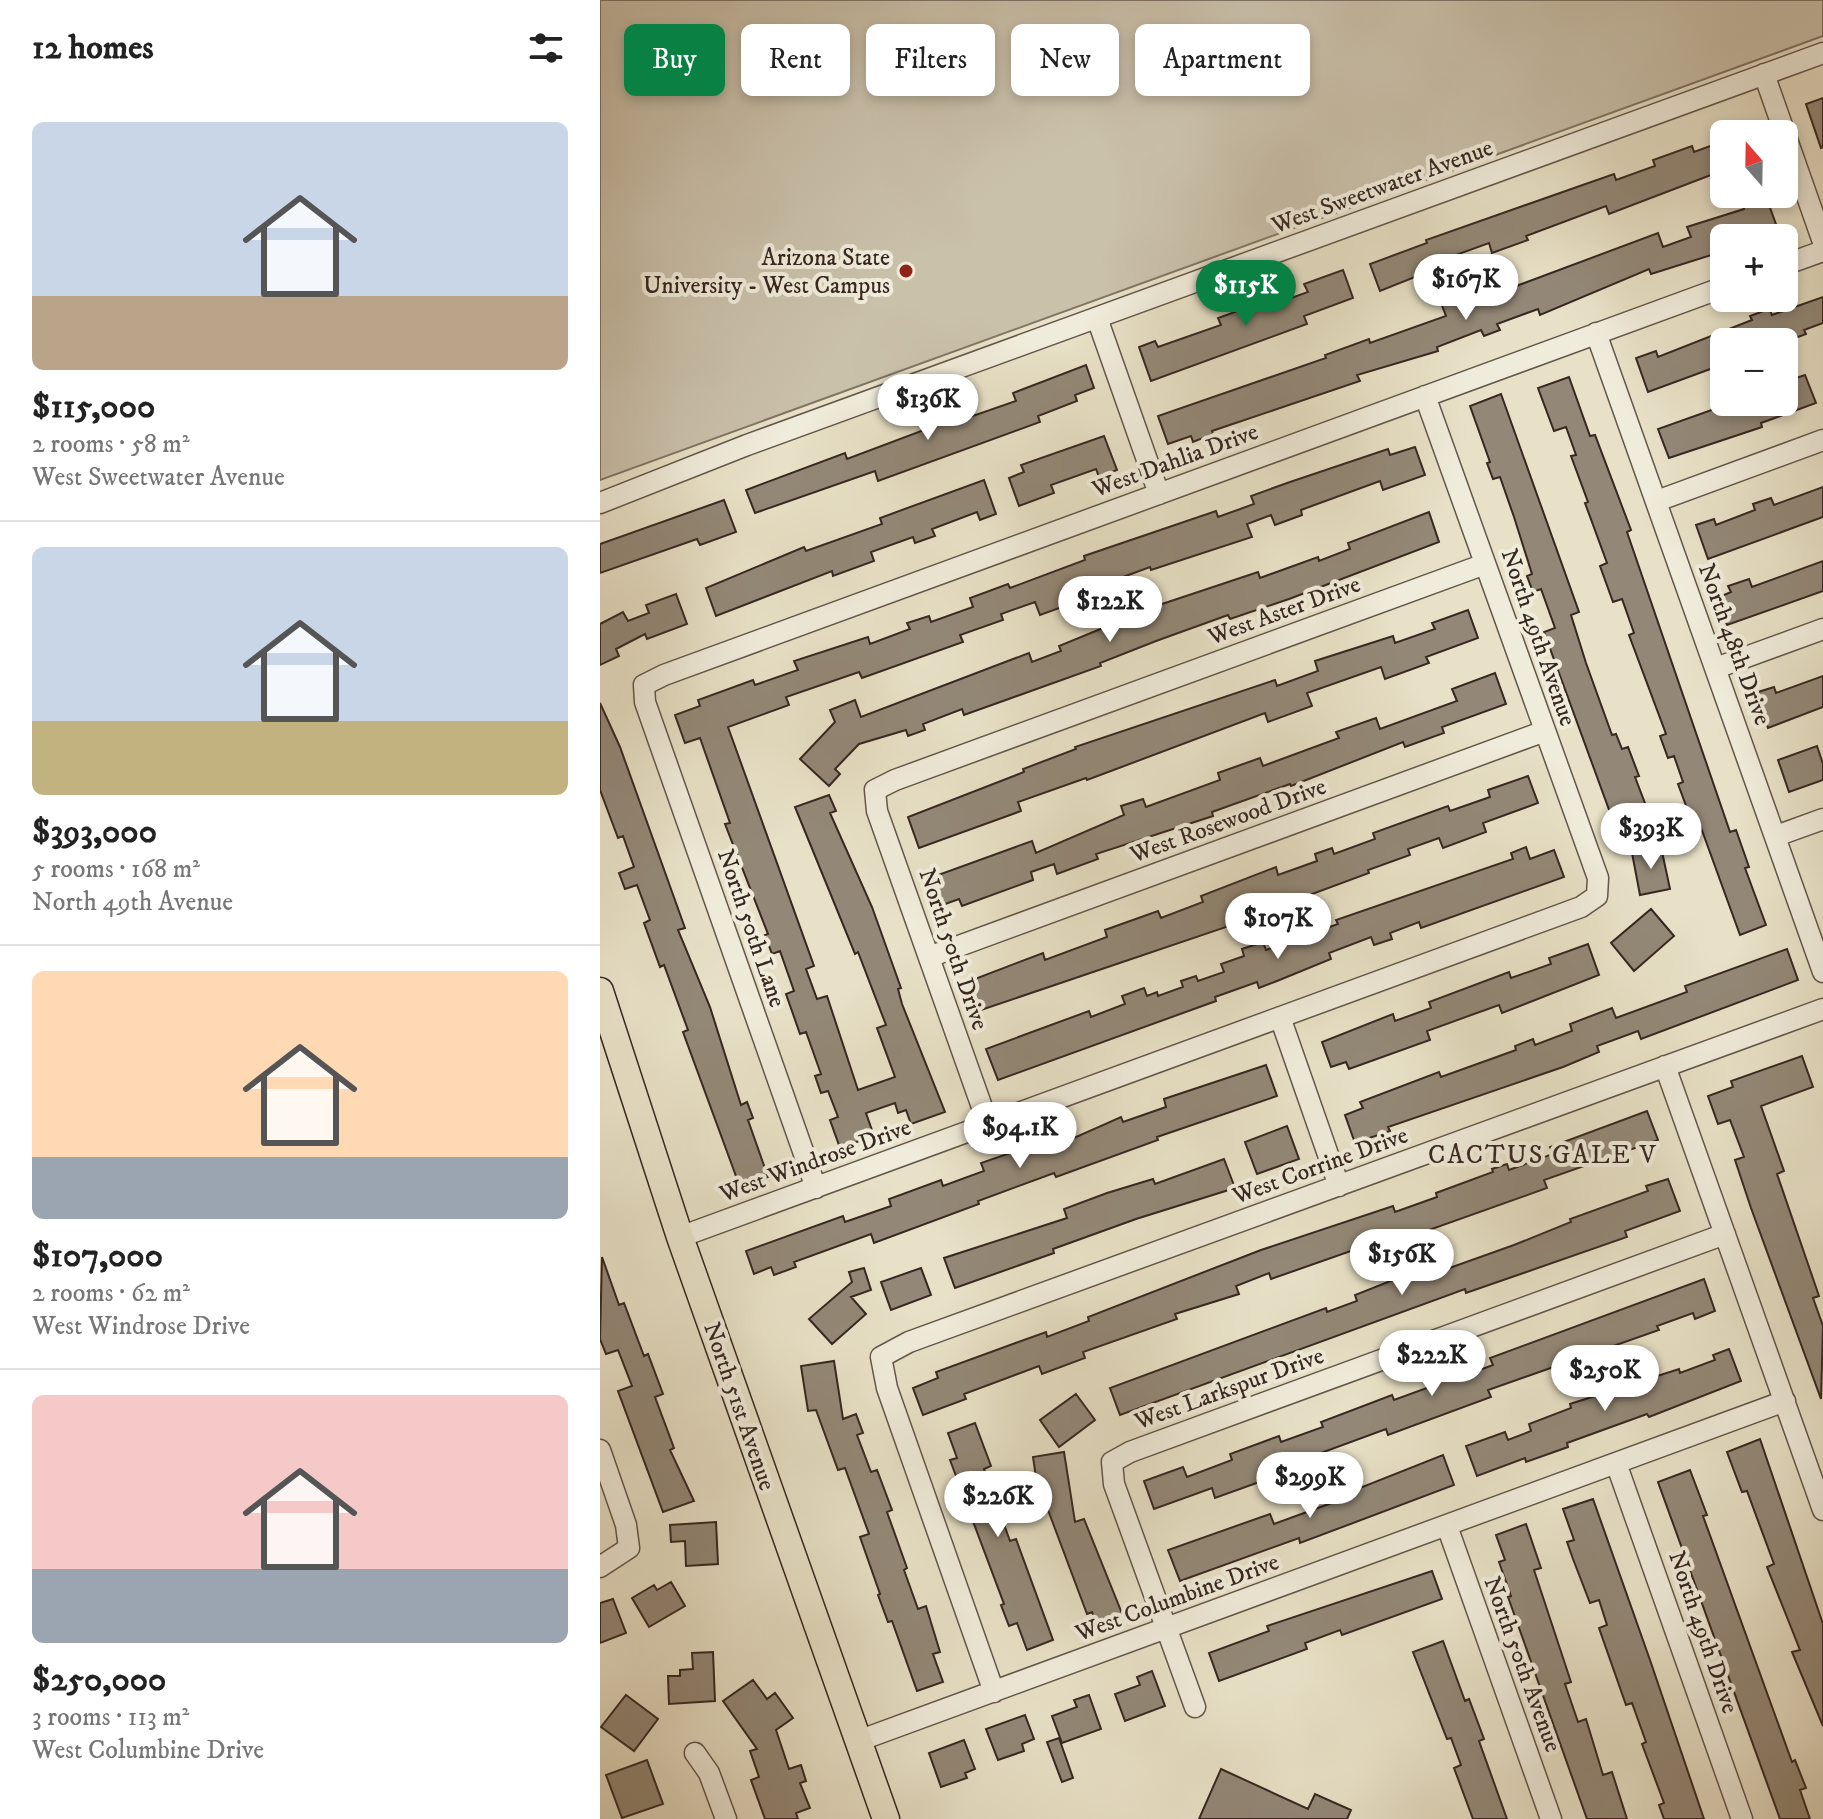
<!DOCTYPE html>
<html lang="en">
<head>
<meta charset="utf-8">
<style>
	:root { --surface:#fff; --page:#f6f6f6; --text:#222; --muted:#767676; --line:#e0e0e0; --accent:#0b8043 }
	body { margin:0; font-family:"IM FELL DW Pica",serif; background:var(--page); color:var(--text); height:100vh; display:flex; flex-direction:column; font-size:30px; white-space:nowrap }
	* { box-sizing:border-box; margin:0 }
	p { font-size:26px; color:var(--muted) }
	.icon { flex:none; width:44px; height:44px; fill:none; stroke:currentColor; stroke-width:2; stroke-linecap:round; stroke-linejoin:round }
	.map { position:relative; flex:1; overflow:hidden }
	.details { display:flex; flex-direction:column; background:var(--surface); width:600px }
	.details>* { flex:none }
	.top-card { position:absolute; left:24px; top:24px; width:760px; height:72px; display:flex; gap:16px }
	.needle { width:52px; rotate:340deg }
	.fabs { position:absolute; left:1110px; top:120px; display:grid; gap:16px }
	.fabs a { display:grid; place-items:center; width:88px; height:88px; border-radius:12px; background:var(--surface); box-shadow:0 4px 12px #0003; font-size:40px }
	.price { position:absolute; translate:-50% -68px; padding:0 18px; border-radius:28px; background:#fff; color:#222; font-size:26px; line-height:52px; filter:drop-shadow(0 2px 4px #0008) }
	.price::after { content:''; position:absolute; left:50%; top:48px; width:24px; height:18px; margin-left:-12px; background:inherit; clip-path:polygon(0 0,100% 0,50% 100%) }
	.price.current { background:var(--accent); color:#fff }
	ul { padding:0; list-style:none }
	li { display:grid; align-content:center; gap:16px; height:424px; padding:0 32px }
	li+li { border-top:2px solid var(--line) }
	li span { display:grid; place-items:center; height:248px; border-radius:12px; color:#555 }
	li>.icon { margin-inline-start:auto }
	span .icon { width:144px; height:144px; fill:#fffc; stroke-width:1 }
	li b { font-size:34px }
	h2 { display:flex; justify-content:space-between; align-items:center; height:96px; padding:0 32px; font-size:34px }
	.chip { padding:0 28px; border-radius:12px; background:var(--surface); box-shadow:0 4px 12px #0003; font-size:28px; line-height:72px }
	.chip.current { background:var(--accent); color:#fff }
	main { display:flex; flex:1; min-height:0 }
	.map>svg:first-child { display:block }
	.green { fill:#cac1ab; stroke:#807466; stroke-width:2 }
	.building { fill:#938877; stroke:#372721; stroke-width:2 }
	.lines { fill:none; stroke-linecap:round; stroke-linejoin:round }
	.minor-casing { stroke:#63564a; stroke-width:23 }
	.major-casing { stroke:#372721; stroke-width:29 }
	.minor { stroke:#f0ecdb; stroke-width:20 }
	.major { stroke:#e8e1c7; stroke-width:26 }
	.poi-dot { fill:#8f2418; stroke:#f0ecdb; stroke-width:3 }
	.labels { text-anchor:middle; stroke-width:8; stroke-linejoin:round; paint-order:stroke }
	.street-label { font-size:24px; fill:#372721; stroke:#f0ecdb }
	.poi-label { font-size:24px; fill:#372721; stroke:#f0ecdb; text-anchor:end }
	.neighbourhood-label { font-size:26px; letter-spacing:2px; fill:#372721; stroke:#f0ecdb }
</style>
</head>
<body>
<main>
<section class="details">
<h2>12 homes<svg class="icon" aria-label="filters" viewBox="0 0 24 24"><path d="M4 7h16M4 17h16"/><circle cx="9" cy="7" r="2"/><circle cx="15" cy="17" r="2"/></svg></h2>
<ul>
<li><span style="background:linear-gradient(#c9d6e8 70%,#b9a48a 0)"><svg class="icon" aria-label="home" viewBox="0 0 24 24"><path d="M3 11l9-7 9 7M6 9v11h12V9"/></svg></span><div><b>$115,000</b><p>2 rooms · 58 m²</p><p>West Sweetwater Avenue</p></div></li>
<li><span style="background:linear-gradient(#c9d6e8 70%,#c2b280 0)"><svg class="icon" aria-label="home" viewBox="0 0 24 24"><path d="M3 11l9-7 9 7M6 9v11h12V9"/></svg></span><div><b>$393,000</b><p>5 rooms · 168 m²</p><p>North 49th Avenue</p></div></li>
<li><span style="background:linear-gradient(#ffd9b3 75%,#9aa5b1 0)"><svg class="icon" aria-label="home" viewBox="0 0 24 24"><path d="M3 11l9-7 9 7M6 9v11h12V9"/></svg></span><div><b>$107,000</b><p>2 rooms · 62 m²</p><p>West Windrose Drive</p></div></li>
<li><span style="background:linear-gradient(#f6c9c9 70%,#9aa5b1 0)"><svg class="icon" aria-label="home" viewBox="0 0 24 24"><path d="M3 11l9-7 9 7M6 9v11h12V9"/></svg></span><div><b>$250,000</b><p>3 rooms · 113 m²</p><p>West Columbine Drive</p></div></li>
</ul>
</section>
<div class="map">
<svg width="1223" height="1819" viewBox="0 0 1223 1819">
	<rect width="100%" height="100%" fill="#e8e1c7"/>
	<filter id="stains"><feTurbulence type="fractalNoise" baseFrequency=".0025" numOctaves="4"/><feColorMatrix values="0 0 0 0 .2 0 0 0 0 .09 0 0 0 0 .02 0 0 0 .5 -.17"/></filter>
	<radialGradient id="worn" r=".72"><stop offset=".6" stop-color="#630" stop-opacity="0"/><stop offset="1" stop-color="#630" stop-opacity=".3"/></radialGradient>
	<!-- green -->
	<path class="green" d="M0,0H1223V36L0,480Z"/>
	<!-- building -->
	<path class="building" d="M1223,98V147L1221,148L1206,104Z
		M1124,141V170L1009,214L1006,206L926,236L928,240L892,253L889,243L853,256L855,261L780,291L770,264L827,243L826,240L977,187L1014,174L1016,180L1055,166L1053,160L1092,146L1094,152Z
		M1158,194H1165L1177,227L1148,238H1124V251L1051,274L1049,269L940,315L938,309L897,324L900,330L884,336L881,330L837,347L838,351L757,375L760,381L612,431L613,434L593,442L591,436L568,444L558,416L726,358L725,355L769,339L770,343L846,316L841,303L860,296L863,306L1058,233L1063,247L1091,237L1087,227L1144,209L1141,200Z
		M743,270L753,298L704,316L707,324L551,381L539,347L555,341L558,347L621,325L618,318L670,299L672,305L708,292L704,284Z
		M1223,297V323L1204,330L1206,334L1185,342H1124V364L1048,392L1036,358L1056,351L1058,357L1152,320L1150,316L1169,309L1172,315Z
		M486,365L494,388L475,395L477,401L438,416L440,422L278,481L275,471L155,513L146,490L245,453L247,459L369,413L370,417L416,401L413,393Z
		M1205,375L1216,403L1161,423L1162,427L1069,458L1058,429L1134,402H1184V382Z
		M969,377L990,436L995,435L1031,530L1027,532L1130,832L1136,830L1149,867L1145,868L1166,925L1140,935L1100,825L1094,827L1078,784L1083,782L1074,756L1068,758L1060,736L1066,734L1029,635L1034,633L1022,599L1013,602L1000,566L1007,563L985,503L988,502L971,456L976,455L966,427L954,431L938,388Z
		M901,394L979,612L971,615L986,663L1012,735L1016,734L1022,749L1028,747L1039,776L1035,777L1048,811L1041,813L1047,827L1019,837L944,632L955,628L941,589L933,592L927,576L932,574L914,517L900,477L893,479L887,463L890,462L870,406Z
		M504,436L517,470L499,477L496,469L451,485L454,493L419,506L409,478L424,472L421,465Z
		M815,447L825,475L783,490L780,481L701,510L702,515L675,525L671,515L647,524L652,537L551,570L550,567L474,595L476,602L440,615L435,602L401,614L403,620L360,635L363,642L262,678L259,672L186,697L189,705L128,727L214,966L206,969L217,999L227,996L258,1090L295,1077L277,1028L286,1025L258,952L255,954L195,807L229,795L236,811L230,813L272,907L301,988L298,989L302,1004L345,1112L311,1124L306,1110L298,1113L295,1103L266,1113L274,1136L240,1148L230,1120L238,1117L228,1091L221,1093L215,1076L221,1074L206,1032L200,1034L186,994L194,991L180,951L172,954L165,935L168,934L125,824L130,823L100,738L85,743L75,715L100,706L98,700L153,680L155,685L198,670L194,661L268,637L270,644L310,629L307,623L329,616L331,622L373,607L370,598L408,584L410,588L485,560L484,556L616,511L618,517L654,504L651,496L690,482L788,449L790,455Z
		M384,480L396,514L380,520L377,512L332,529L335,536L315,543L313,537L271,552L274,561L233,576L232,571L116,616L106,588L204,547L206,551L282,524L280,518Z
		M1223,487V517L1108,559L1096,525L1114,519L1116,525L1155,510L1153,504L1171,498L1174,505Z
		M124,500L136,532L100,545L97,539L0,573V544Z
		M829,512L839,542L689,599L630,619L628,615L556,641L500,663L501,666L364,715L362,709L323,724L325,730L308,736L306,730L259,744L235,769L240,774L229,786L200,759L235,722L230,710L255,700L261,717L429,653L432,662L461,651L459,646L559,605L658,572L660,578L718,557L719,561L750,549L748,543Z
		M1223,561V591L1127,625L1117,598L1131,592L1128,586L1149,579L1152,587Z
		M76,594L87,624L47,639L45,634L16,649L19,656L0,665V624L23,612L28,621L49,613L46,605Z
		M868,610L878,638L826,657L829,663L785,679L781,667L707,693L712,706L668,722L665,713L487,780L486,778L418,802L421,811L319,848L308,817L424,772L423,769L476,749L475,747L675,680L677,686L718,671L715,661L793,636L795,643L835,629L832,623Z
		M895,673L906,704L842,727L844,733L805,747L803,742L691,786L690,784L612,812L613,816L496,854L498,859L457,874L454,864L431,872L433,880L362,906L359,899L337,907L327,879L432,841L436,853L524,815L521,806L543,799L546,807L620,780L618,773L660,758L663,766L739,738L736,732L776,718L780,729L857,701L852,689Z
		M1223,676V707L1168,728L1155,693L1174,687L1176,693Z
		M0,703L20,747L85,928L78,930L110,1007L141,1105L147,1102L153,1118L148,1120L168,1177L140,1187L83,1032L88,1030L64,965L60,967L44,923L50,920L37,885L25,889L19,873L34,867L23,836L18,838L0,790Z
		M1217,746L1223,764V780L1189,792L1178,760Z
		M928,776L938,803L883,823L886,832L843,848L839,838L808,849L810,855L768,870L769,873L669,910L667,904L632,916L635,924L378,1011L367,982L443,953L445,960L507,937L505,930L558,911L561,918L603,902L601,896L676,867L678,875L717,861L715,854L732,848L734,854L775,839L773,833L848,806L850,811L890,797L888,790Z
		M926,847L930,859L954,850L964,877L821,928L819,922L790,933L792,939L774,945L771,937L729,953L731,959L677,981L659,988L657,982L615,997L616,1001L398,1080L386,1049L489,1011L491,1017L525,1004L522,996L544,988L547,996L557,992L558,996L583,987L581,981L596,976L598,981L624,972L621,964L644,956L642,949L663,942L666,950L738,924L736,920L913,859L911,853Z
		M1061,847L1070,889L1040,895L1032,853Z
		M1051,909L1074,936L1034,971L1011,943Z
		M988,944L999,975L902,1013L899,1005L827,1031L830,1040L749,1069L746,1062L731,1067L722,1042L793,1014L795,1021L831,1008L829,1002L909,972L911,978L951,964L949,958Z
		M1187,949L1198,980L1041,1039L1038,1031L997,1046L999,1052L963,1067L788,1127L790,1131L755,1143L745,1115L763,1108L760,1102L839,1072L841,1077L916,1050L915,1046L933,1039L935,1045L972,1031L970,1024L1012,1008L1016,1018L1087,992L1085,986Z
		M1202,1056L1213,1087L1161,1106L1184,1171L1177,1174L1219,1296L1213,1298L1223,1326L1221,1399L1151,1208L1135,1160L1144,1157L1130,1120L1118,1124L1108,1096L1133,1087L1131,1081Z
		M666,1065L677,1096L557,1137L558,1140L456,1177L454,1173L378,1201L379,1204L274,1243L271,1234L194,1262L196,1267L174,1275L171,1267L154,1274L146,1251L243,1216L245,1222L291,1206L289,1199L341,1180L343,1186L384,1171L381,1163L462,1135L465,1142L521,1117L523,1122L566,1107L564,1099Z
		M1047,1111L1058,1140L944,1180L947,1188L787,1245L785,1239L671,1279L669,1273L636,1286L639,1294L575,1314L577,1319L483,1352L485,1358L442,1374L439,1366L364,1394L366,1399L323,1415L313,1388L338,1378L336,1372L446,1332L447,1337L489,1321L488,1317L661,1250L793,1206L795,1212L837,1197L836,1193L893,1172L892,1169L907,1164L909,1170L953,1154L950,1147Z
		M687,1126L699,1159L657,1174L645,1142Z
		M624,1159L635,1188L536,1219L453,1249L454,1253L355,1288L344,1258L467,1218L464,1209L507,1193L553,1179L555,1184Z
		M1068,1179L1080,1211L1025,1231L1027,1237L866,1293L865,1289L520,1415L510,1388L726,1308L727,1312L757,1301L755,1295L841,1261L844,1270L914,1245L971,1222L970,1219L1048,1191L1046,1186Z
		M2,1257L19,1305L24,1303L44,1356L48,1354L63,1394L55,1397L74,1448L70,1450L94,1501L63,1512L18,1391L32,1386L18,1350L6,1354L0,1339Z
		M264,1268L271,1290L251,1297L266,1314L232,1344L209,1319L252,1282L249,1272Z
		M321,1268L331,1295L291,1310L281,1282Z
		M1104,1279L1115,1311L1095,1319L1093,1313L1057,1326L1059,1330L888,1390L891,1397L788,1435L786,1429L718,1454L720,1460L615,1498L612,1488L554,1509L544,1481L583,1467L587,1477L632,1460L630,1454L679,1436L681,1442L723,1427L721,1422L792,1395L794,1400L838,1384L836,1379L854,1372L856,1379L893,1365L890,1358Z
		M1129,1349L1141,1381L1049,1417L1047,1414L967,1443L968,1447L926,1462L925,1458L877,1476L866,1446L905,1432L908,1440L931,1431L929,1424L971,1408L970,1404L1079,1369L1080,1373L1115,1360L1113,1355Z
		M234,1361L243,1419L256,1414L263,1433L257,1435L271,1472L277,1470L292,1510L287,1512L307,1568L304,1570L318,1609L326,1606L340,1652L333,1654L343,1682L317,1691L292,1621L288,1622L278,1595L280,1594L260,1537L269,1534L245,1468L238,1470L216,1410L208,1411L201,1366Z
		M476,1394L495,1420L459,1447L440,1420Z
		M375,1423L391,1466L384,1469L410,1541L416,1539L453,1640L427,1650L417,1623L409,1626L401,1605L404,1604L350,1460L357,1458L348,1433Z
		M1160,1439L1223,1624V1726L1192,1652L1200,1650L1167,1567L1174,1564L1147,1491L1142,1492L1127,1452Z
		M464,1452L475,1522L484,1519L523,1616L497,1625L492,1612L487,1614L448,1510L441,1511L433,1457Z
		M843,1455L854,1485L700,1543L699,1538L580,1581L568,1550L670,1514L674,1524L748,1497L747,1493Z
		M1090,1470L1107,1515L1103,1516L1192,1762L1195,1760L1206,1788L1200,1790L1210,1819H1180L1058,1482Z
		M993,1499L1050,1660L1104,1819H1064L1059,1805L1064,1803L1042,1744L1046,1742L1032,1703L1026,1705L999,1628L1007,1625L999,1600L990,1603L973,1559L967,1542L974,1540L963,1509Z
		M116,1522L118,1564L86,1566L85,1541L71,1542L70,1525Z
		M926,1524L941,1568L934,1570L971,1682L965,1684L978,1722L986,1719L1003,1775L1012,1772L1027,1819H987L908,1597L911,1596L899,1562L905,1560L896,1535Z
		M832,1571L842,1599L742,1635L740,1630L705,1643L707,1649L619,1681L609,1653L669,1631L667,1626Z
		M71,1582L85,1606L49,1627L32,1598L54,1585L57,1590Z
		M13,1599L26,1633L0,1643V1603Z
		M843,1641L865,1701L869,1699L884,1739L879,1741L907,1819H873L854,1768L861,1765L851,1738L847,1739L813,1652Z
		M113,1652L115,1701L69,1704L68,1676H80V1670L93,1669L92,1653Z
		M552,1671L565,1706L525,1721L515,1694L540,1685L537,1677Z
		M153,1680L167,1699L175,1693L193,1718L176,1730L189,1769L201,1765L206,1781L200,1783L210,1808L196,1813L198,1819H165L151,1780L159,1777L150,1751L157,1749L123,1701Z
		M26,1695L58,1719L34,1751L1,1727Z
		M489,1695L501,1729L462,1743L452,1716L477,1707L474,1700Z
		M425,1715L434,1739L422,1744L424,1751L398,1760L386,1729Z
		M459,1738L473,1778L462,1782L447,1742Z
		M364,1740L375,1769L365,1773L367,1778L341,1787L329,1753Z
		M47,1760L63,1804L22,1818L6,1775Z
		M621,1769L708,1809L715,1794L751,1810L747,1819H599Z"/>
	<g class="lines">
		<defs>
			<path id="minor" d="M1164,74L1223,242
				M1184,265L1223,251
				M497,318L559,494
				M996,333L1223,972
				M1057,501L1223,440
				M0,503L147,445L1223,53
				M1116,668L1223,629
				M1176,836L1223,819
				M329,957L945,731
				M680,1017L739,1186
				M1065,1066L1223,1510
				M388,1124L277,811L275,790L295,780L885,564
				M216,1188L45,702L44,685L64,675L1124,287
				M80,1237L981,907L997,896L998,878L825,396
				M0,1450L26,1525L29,1548L0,1567
				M1016,1463L1142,1819
				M847,1526L951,1819
				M394,1692L287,1388L281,1357L309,1342L1223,1009
				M595,1707L514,1484L512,1462L530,1452L1125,1234
				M258,1741L1185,1401
				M95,1753L109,1773L126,1819"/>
			<path id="major" d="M0,991L80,1237L286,1819"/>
		</defs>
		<!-- minor casing -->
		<use href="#minor" class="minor-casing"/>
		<!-- major casing -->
		<use href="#major" class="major-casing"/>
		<!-- minor -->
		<use href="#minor" class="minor"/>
		<!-- major -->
		<use href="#major" class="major"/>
	</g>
	<!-- markers -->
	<circle class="poi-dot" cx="306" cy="271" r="8"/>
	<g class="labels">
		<!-- street labels -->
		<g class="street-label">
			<text transform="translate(782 186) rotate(-20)" y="8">West Sweetwater Avenue</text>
			<text transform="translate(575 460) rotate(-20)" y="8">West Dahlia Drive</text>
			<text transform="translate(684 610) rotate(-20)" y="8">West Aster Drive</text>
			<text transform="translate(939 637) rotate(71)" y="8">North 49th Avenue</text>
			<text transform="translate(1135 644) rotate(70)" y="8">North 48th Drive</text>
			<text transform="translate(628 820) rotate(-20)" y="8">West Rosewood Drive</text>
			<text transform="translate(152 928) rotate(71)" y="8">North 50th Lane</text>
			<text transform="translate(354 949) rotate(71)" y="8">North 50th Drive</text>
			<text transform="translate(215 1160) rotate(-20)" y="8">West Windrose Drive</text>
			<text transform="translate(720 1165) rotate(-20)" y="8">West Corrine Drive</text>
			<text transform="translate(629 1388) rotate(-20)" y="8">West Larkspur Drive</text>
			<text transform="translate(140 1406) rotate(71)" y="8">North 51st Avenue</text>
			<text transform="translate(577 1597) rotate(-20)" y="8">West Columbine Drive</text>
			<text transform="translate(1104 1632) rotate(71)" y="8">North 49th Drive</text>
			<text transform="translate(923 1664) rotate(70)" y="8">North 50th Avenue</text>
		</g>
		<!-- poi labels -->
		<g class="poi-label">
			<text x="290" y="265">Arizona State<tspan x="290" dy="28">University - West Campus</tspan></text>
		</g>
		<!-- neighbourhood labels -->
		<g class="neighbourhood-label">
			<text x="943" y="1163">CACTUS GALE V</text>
		</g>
	</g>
	<rect width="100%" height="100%" filter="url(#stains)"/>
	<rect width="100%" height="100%" fill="url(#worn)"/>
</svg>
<div class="fabs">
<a><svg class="needle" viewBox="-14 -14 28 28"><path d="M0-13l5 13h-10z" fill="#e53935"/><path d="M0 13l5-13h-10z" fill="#767676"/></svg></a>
<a>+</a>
<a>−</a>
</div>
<b class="price" style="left:866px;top:322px">$167K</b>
<b class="price current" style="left:646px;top:328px">$115K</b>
<b class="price" style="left:328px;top:442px">$136K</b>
<b class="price" style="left:510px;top:644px">$122K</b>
<b class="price" style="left:1051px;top:871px">$393K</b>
<b class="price" style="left:678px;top:961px">$107K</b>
<b class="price" style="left:420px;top:1170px">$94.1K</b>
<b class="price" style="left:802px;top:1297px">$156K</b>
<b class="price" style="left:832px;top:1398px">$222K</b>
<b class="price" style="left:1005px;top:1413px">$250K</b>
<b class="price" style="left:710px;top:1520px">$299K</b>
<b class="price" style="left:398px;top:1539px">$226K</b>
<div class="top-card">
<a class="chip current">Buy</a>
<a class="chip">Rent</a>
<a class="chip">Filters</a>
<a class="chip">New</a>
<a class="chip">Apartment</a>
</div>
</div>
</main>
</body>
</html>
